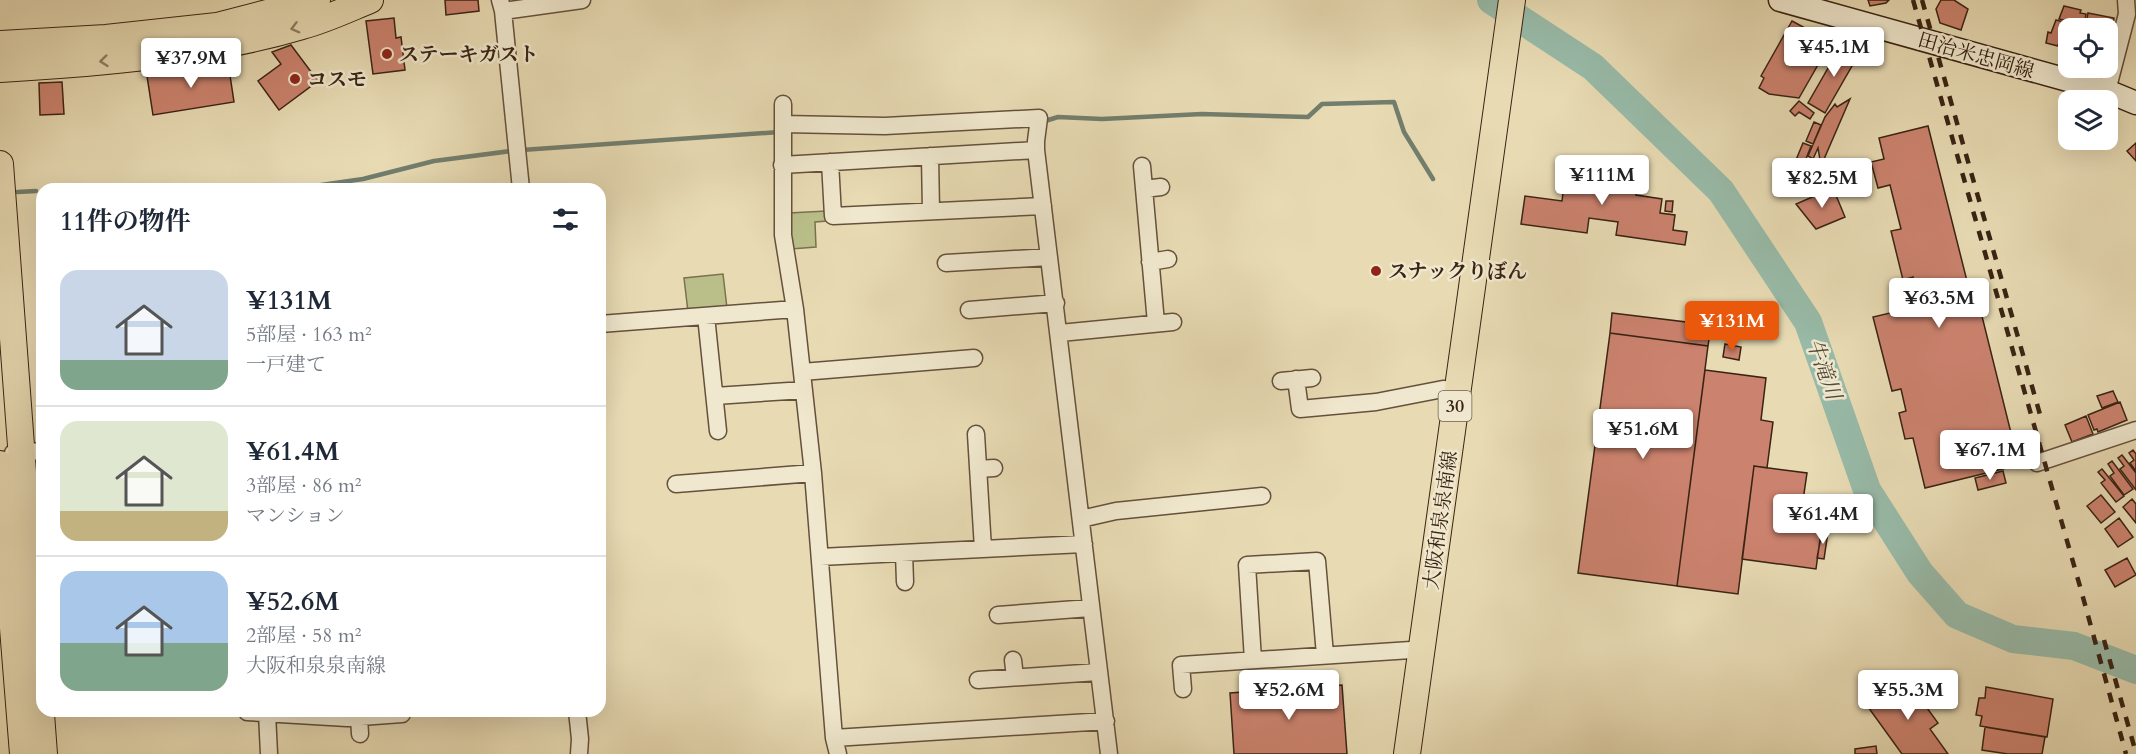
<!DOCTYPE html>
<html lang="ja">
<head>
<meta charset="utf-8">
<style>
	:root { --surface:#fff; --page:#f6f6f7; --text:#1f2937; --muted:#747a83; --line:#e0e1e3; --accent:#ea580c }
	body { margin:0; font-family:Cardo,"Noto Serif JP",serif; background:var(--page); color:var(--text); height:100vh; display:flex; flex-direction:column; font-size:22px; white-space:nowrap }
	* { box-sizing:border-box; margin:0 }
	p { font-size:20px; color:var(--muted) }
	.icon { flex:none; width:33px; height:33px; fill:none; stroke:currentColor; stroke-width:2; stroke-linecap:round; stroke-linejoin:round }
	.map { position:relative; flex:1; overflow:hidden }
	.side { position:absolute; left:36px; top:183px; width:570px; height:534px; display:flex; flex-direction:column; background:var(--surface); border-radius:18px; box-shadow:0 6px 24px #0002 }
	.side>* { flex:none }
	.buttons { position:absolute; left:2058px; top:18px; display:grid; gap:12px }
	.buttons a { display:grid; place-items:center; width:60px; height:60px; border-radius:12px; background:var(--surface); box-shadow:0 6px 24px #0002; font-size:30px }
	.price { position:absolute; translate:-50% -51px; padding:0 14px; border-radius:6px; background:#fff; color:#222; font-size:20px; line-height:39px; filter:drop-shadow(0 2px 3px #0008) }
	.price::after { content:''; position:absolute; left:50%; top:36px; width:18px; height:14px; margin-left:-9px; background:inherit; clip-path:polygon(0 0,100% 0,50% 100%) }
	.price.current { background:var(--accent); color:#fff }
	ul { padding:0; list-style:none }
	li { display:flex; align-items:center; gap:18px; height:150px; padding:0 24px }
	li+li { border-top:2px solid var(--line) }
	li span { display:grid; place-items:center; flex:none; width:168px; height:120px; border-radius:18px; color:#555 }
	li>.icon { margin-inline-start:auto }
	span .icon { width:72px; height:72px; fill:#fffc; stroke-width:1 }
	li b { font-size:26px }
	h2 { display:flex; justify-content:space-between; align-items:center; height:72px; padding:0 24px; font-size:26px }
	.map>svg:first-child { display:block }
	.green { fill:#babf8a; stroke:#7a714e; stroke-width:1.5 }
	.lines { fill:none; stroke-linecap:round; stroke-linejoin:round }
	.stream { stroke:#727e6d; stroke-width:4.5 }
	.river { stroke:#98bba9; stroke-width:28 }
	.building { fill:#cb826e; stroke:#392313; stroke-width:1.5 }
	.minor-casing { stroke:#65513b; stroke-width:19 }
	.secondary-casing { stroke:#392313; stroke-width:25 }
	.primary-casing { stroke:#392313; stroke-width:28 }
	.minor { stroke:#f0e8ce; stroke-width:16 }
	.secondary { stroke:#f0e8ce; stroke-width:22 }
	.primary { stroke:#e8dbb4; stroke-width:26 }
	.rail { stroke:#392313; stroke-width:4.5; stroke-dasharray:10 10; stroke-linecap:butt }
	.oneway { stroke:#907f64 }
	.poi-dot { fill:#8f2418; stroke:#f0e8ce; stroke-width:2 }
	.labels { text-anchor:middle; stroke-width:5; stroke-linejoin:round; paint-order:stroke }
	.shield { fill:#f0e8ce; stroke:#705e4b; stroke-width:1.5 }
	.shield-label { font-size:18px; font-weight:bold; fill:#392313 }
	.poi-label { font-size:20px; font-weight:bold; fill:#392313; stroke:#f0e8ce; text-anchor:start }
	.street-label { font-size:20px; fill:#392313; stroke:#f0e8ce }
	.water-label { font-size:21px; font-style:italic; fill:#514938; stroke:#f0e8ce }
</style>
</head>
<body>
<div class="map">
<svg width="2136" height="754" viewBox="0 0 2136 754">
	<rect width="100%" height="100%" fill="#e8dbb4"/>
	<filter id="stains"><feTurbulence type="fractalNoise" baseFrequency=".00333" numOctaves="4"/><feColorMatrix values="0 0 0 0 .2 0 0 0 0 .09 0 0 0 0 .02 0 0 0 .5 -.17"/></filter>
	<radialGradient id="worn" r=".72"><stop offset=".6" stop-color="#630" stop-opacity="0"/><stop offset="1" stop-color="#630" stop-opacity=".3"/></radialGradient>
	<!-- green -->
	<path class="green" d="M826,211L827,221L815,222L816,247L791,249L789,213Z
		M723,274L727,308L688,312L684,278Z"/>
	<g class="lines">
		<!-- stream -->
		<path class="stream" d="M1042,122L1058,117L1102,119L1202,114L1308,117L1322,104L1394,102L1404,132L1433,179
			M522,150L780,132
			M270,189L321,185L363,179L434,161L511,151
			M17,192L36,191"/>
		<!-- river -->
		<path class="river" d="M1491,0L1593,67L1721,191L1808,322L1867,490L1920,573L1957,615L2013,639L2074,646L2136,670"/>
	</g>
	<!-- building -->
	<path class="building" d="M445,0H478L479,11L446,15Z
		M1868,0H1889L1886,3L1870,6Z
		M1941,0H1954L1968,9L1961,30L1940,23L1936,9Z
		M2064,6L2081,10L2080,13L2086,14L2084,25L2059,19Z
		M2088,13L2114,18L2112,30L2086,25Z
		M394,18L396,38L401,37L405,70L373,74L366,21Z
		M2056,20L2064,22L2058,46L2046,43L2048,32L2051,33Z
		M1792,21L1831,42L1799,98L1769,94L1759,88L1764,78L1761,76Z
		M2065,22L2077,25L2076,28H2068V44L2060,42Z
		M2108,33L2116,35L2108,58Z
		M1843,42L1860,52L1825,113L1808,103Z
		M291,45L318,81L279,110L258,81L281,64L272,52Z
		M228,62L234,102L153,115L147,76Z
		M62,82L64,114L40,115L39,83Z
		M1850,99L1821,166L1818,148L1813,159L1808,156L1825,117L1835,104L1837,107Z
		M1799,101L1814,113L1810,119L1799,112L1795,116L1790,111Z
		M1814,122L1821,125L1813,144L1806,141Z
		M1928,126L1970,293L1976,292L2019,465L1925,488L1913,438L1905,439L1899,413L1906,411L1901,389L1892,391L1873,317L1920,306L1913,277L1903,280L1891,231L1901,229L1890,185L1878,188L1871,162L1884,159L1879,138Z
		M1803,143L1811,146L1804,164L1796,160Z
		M2136,143V161L2127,151Z
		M1567,160L1611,166L1609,177L1638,181L1636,195L1662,199L1660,213L1675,215L1673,230L1687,232L1685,245L1616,235L1618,222L1589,218L1587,233L1521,224L1525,196L1562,201Z
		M1833,188L1845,217L1816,229L1796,204Z
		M1666,201H1673L1672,212L1665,211Z
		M1612,313L1711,325L1708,346L1610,333Z
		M1610,333L1708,346L1677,586L1578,573Z
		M1725,344L1741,347L1739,360L1723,357Z
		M1705,370L1766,378L1761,420L1773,422L1767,468L1754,466L1738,594L1677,586Z
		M2113,391L2118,402L2102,408L2097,396Z
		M2120,402L2127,420L2098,432L2097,429L2094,430L2088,415Z
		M2086,416L2093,434L2072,442L2065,425Z
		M2133,450L2136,454V471L2130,463L2134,460L2129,453Z
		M2122,455L2136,473V490L2120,469L2124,466L2118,458Z
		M2112,461L2133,489L2124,495L2110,476L2114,473L2108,464Z
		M1754,466L1807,473L1801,514L1823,517L1816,569L1742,559Z
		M2102,469L2124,496L2116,502L2101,483L2105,480L2098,472Z
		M2003,471L2006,483L1978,490L1975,478Z
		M2101,495L2115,512L2101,523L2087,506Z
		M2132,499L2136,504V523L2123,507Z
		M2119,518L2133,537L2118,547L2105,529Z
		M1822,531L1828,532L1824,559L1817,558Z
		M2127,558L2136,575L2115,587L2105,570Z
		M1909,679L1917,691L1919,689L1931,705L1927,708L1938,723L1930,729L1948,754H1902L1868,707Z
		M1342,685L1347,754H1234L1230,693Z
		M1986,687L2053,699L2047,737L1980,726L1982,716L1976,715L1979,698H1985Z
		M1985,727L2045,737L2042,754H2008L1982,750Z
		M1876,746L1877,754H1855V749Z"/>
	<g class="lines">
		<defs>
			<path id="minor" d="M500,0L503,11L521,189
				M503,11L582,0
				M2107,91L2127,14L2126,0
				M783,104V235L795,309L813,473L834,738L838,754
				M783,124L885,126L1039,118L1036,141V150L1109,754
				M930,156L931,211
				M830,162L833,216L1043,206
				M782,165L1036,150
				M1142,166L1156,323
				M1144,189L1161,187
				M1150,262L1168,259
				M946,263L1049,257
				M969,310L1056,303
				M706,316L718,431
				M600,324L795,309
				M1060,333L1173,322
				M802,372L974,358
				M1296,379L1300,409L1376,402L1443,389L1457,390
				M1281,381L1312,378
				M715,396L804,390
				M976,434L983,549
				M13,453L42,451
				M2037,463L2136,430
				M978,469L994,468
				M676,484L813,473
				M1081,519L1116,511L1262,496
				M904,553L905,582
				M820,557L1084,544
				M998,615L1090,608
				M1013,660L1015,677
				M1253,660L1247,565L1317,561L1325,655
				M978,680L1098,672
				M1183,689L1181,665L1411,650L1422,651
				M577,711L580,739L579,754
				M247,712L347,718L402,714L401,711
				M267,713L269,754
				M359,717L360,734
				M834,738L1106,721"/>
			<path id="secondary" d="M1780,0L2107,91L2136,103"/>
			<path id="primary" d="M0,44L106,38L217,26L317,0
				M0,69C101,63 204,55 302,26C325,20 348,9 370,0
				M0,164L44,754
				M0,464L23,754
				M1407,754L1512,0"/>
		</defs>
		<!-- minor casing -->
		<use href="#minor" class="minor-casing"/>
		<!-- secondary casing -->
		<use href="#secondary" class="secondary-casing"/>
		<!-- primary casing -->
		<use href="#primary" class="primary-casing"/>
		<!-- minor -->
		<use href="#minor" class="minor"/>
		<!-- secondary -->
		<use href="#secondary" class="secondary"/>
		<!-- primary -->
		<use href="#primary" class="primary"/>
		<!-- rail -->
		<path class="rail" d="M1913,0L2081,590L2126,754
			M1922,0L2041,418
			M2104,640L2136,753"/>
	</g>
	<!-- one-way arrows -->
	<defs><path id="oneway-chevron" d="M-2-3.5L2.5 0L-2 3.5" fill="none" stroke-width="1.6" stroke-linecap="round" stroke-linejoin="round" transform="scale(1.5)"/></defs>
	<g class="oneway">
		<use href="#oneway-chevron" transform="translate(295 28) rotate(165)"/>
		<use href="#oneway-chevron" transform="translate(104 61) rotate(174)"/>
	</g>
	<!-- markers -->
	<g class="poi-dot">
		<circle cx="387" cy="54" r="6"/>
		<circle cx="295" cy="79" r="6"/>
		<circle cx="1376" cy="271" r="6"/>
	</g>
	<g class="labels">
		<!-- shield labels -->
		<rect class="shield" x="1438.5" y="391" width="33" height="30" rx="4.5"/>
		<g class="shield-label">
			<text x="1455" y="412">30</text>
		</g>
		<!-- poi labels -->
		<g class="poi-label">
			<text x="399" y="61">ステーキガスト</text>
			<text x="307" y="86">コスモ</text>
			<text x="1388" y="278">スナックりぼん</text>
		</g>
		<!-- street labels -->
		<g class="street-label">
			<text transform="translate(1976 55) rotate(16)" y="7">田治米忠岡線</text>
			<text transform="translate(1440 520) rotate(-82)" y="7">大阪和泉泉南線</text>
		</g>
		<!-- water labels -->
		<g class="water-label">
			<text transform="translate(1824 369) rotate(70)" y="7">牛滝川</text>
		</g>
	</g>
	<rect width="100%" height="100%" filter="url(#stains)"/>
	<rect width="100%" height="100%" fill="url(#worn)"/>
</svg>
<div class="buttons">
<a><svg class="icon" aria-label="locate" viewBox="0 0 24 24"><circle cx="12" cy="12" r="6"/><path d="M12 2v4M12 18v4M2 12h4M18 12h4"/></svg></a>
<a><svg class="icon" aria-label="layers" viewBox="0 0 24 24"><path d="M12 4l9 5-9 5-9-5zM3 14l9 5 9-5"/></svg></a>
</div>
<b class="price" style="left:1834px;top:78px">¥45.1M</b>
<b class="price" style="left:191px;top:89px">¥37.9M</b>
<b class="price" style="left:1602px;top:206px">¥111M</b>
<b class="price" style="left:1822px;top:209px">¥82.5M</b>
<b class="price" style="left:1939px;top:329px">¥63.5M</b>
<b class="price current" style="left:1732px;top:352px">¥131M</b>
<b class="price" style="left:1643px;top:460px">¥51.6M</b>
<b class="price" style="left:1990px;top:481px">¥67.1M</b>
<b class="price" style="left:1823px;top:545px">¥61.4M</b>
<b class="price" style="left:1289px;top:721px">¥52.6M</b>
<b class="price" style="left:1908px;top:721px">¥55.3M</b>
<section class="side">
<h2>11件の物件<svg class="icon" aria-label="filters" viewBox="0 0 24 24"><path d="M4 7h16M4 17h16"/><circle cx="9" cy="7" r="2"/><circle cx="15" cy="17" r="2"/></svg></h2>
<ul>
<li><span style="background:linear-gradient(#c9d6e8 75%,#7fa58c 0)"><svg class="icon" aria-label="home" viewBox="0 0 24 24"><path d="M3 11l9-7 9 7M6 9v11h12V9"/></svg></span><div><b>¥131M</b><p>5部屋 · 163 m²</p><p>一戸建て</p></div></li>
<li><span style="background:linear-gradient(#dfe7d0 75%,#c2b280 0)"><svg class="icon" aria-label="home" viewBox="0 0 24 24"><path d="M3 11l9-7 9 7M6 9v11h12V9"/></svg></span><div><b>¥61.4M</b><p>3部屋 · 86 m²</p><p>マンション</p></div></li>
<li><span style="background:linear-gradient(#a9c7e8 60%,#7fa58c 0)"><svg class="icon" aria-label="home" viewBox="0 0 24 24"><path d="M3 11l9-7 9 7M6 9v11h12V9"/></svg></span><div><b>¥52.6M</b><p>2部屋 · 58 m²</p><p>大阪和泉泉南線</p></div></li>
</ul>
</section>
</div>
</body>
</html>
